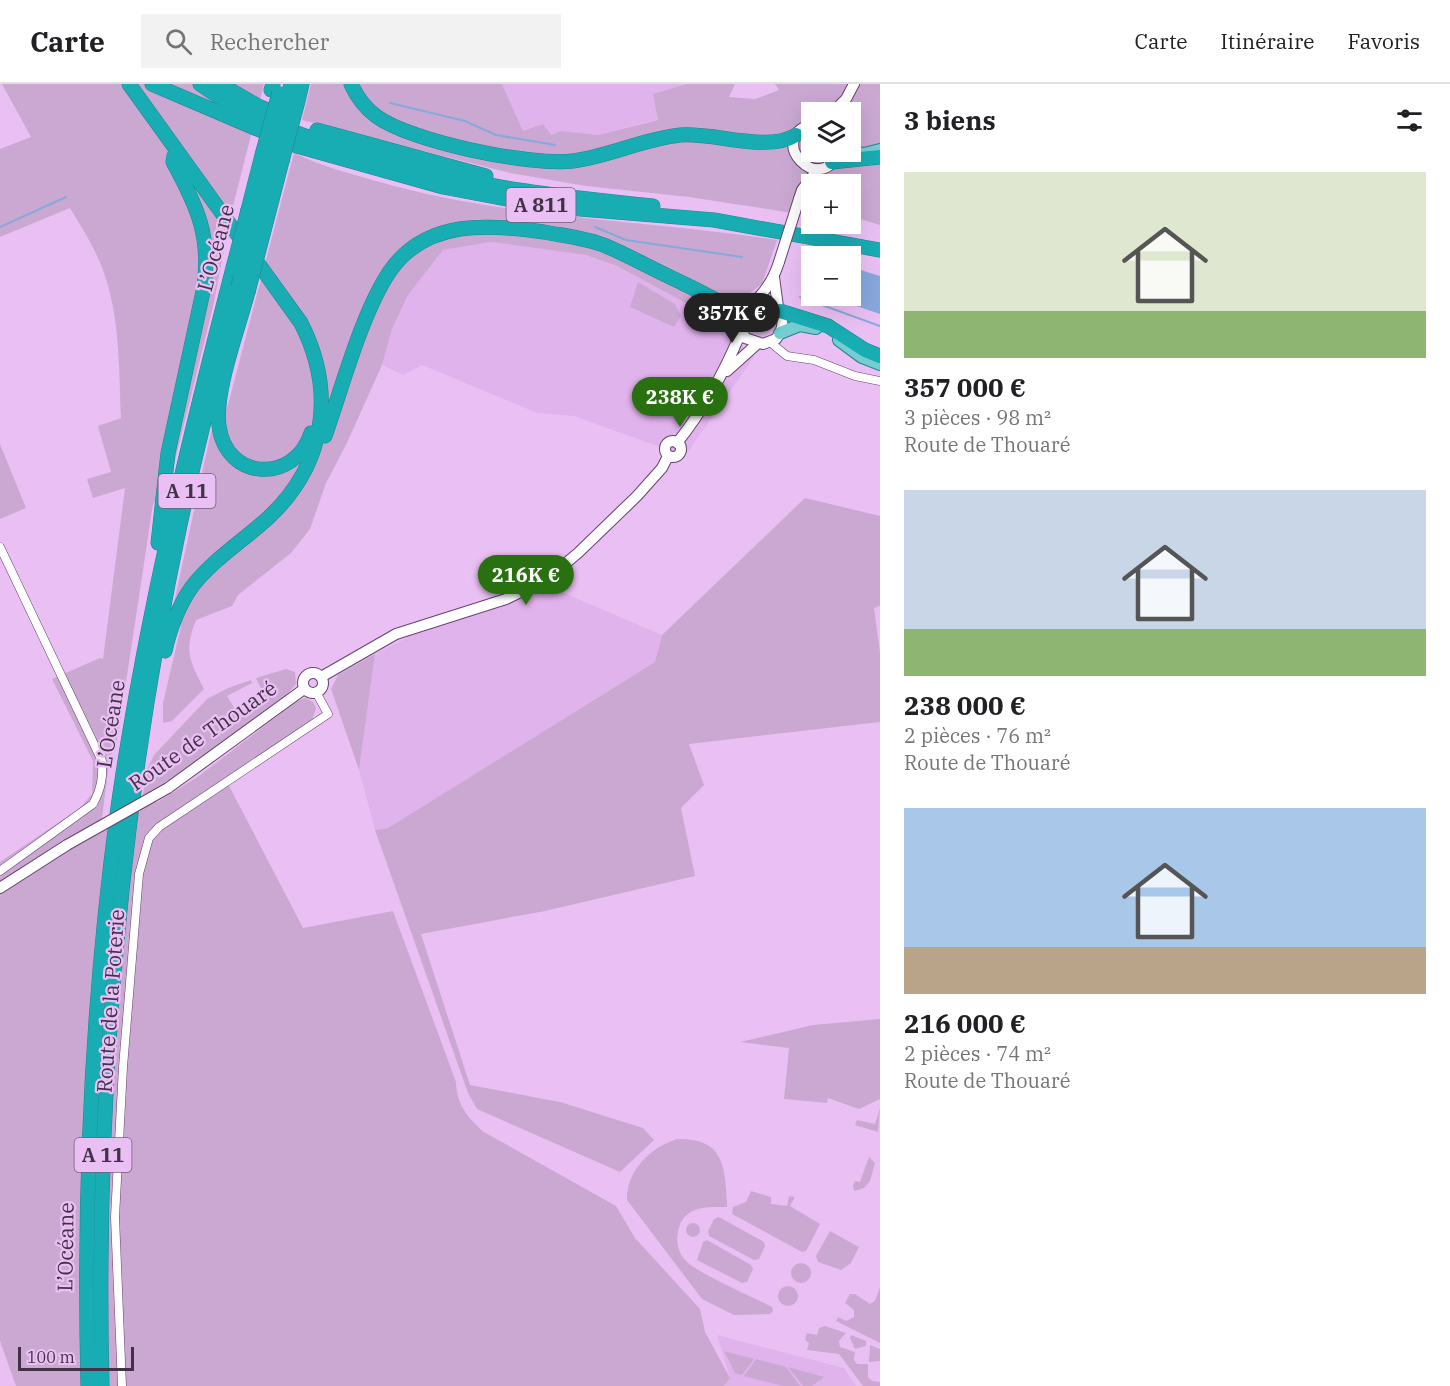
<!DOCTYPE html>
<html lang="fr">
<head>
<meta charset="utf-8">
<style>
	:root { --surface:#fff; --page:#f2f2f2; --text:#202124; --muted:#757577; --line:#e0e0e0; --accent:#287010 }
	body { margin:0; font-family:"IBM Plex Serif",serif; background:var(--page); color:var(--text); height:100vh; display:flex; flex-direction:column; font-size:22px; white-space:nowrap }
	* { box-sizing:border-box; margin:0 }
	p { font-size:20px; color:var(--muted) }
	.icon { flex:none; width:33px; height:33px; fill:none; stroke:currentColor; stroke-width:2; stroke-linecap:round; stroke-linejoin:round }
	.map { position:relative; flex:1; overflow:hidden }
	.side { display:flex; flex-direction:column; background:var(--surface); width:570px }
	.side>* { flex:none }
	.tools { position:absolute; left:801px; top:18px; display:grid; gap:12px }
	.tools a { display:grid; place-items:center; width:60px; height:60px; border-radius:0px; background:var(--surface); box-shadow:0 6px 24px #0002; font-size:30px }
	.scale { position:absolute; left:18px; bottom:15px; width:116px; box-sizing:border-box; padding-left:6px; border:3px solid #433247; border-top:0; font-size:16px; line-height:21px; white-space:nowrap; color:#433247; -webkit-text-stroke:4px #eac0f4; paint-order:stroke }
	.price { position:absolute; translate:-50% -51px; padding:0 14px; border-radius:21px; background:var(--accent); color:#fff; font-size:20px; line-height:39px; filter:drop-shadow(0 2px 3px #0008) }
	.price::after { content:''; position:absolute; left:50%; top:36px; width:18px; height:14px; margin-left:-9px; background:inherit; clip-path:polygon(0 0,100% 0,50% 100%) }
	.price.current { background:#222; color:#fff }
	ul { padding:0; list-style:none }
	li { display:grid; align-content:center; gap:12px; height:318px; padding:0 24px }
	li span { display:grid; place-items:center; height:186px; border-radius:0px; color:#555 }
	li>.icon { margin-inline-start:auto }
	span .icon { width:108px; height:108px; fill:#fffc; stroke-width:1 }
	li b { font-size:26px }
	h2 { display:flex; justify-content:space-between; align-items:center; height:72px; padding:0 24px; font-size:26px }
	header { display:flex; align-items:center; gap:36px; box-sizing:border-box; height:84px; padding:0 30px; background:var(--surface); border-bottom:2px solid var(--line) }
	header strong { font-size:28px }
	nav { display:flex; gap:33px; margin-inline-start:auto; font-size:21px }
	.search { width:420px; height:54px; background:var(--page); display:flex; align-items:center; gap:15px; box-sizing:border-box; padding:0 21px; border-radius:0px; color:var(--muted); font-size:22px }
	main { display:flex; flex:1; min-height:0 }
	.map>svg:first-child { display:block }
	.built { fill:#e1b3ed }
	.green { fill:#caa8d2; fill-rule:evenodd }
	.water { fill:#87a8dd }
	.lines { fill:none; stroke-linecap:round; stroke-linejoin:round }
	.stream { stroke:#87a8dd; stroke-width:2 }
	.street-casing { stroke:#66416f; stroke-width:9 }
	.secondary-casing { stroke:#66416f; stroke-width:12 }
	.primary-casing { stroke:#27828d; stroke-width:14 }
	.highway-casing { stroke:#27828d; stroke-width:15 }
	.street { stroke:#fff; stroke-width:8 }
	.secondary { stroke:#fff; stroke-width:10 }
	.primary { stroke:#74ced1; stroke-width:12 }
	.highway { stroke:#18adb3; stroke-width:14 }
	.secondary-bridge-casing { stroke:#66416f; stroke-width:12; stroke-linecap:butt }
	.highway-bridge-casing { stroke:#27828d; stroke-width:15; stroke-linecap:butt }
	.secondary-bridge { stroke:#fff; stroke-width:10 }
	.highway-bridge { stroke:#18adb3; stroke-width:14 }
	.labels { text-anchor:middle; stroke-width:4.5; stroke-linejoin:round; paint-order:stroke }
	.shield { fill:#eac0f4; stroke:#755d7b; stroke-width:1.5 }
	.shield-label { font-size:20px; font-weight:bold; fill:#433247 }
	.street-label { font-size:21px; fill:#433247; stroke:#eac0f4 }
</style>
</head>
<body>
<header>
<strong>Carte</strong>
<div class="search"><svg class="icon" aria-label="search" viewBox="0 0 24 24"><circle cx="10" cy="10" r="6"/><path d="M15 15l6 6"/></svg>Rechercher</div>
<nav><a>Carte</a><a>Itinéraire</a><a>Favoris</a></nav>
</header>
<main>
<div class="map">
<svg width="880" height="1302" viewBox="0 0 880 1302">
	<rect width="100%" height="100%" fill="#eac0f4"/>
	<!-- built -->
	<path class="built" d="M502,0H686L653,10L659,35L598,51L561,47L551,51L523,47Z
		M491,158L586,171L617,182L717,236L754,273L685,372L574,332L537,329L422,281L403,291L382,281L392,245L408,211L443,166Z
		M538,505L557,506L662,551L655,578L388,744L375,746L359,686L375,570L410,552L501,523Z
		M717,1251L844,1284L856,1302H724L730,1294Z"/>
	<!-- green -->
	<path class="green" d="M2,0H264L232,126L220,151L225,161L213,223L169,401L153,420L118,651L114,667L110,672L100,749L140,728L147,686L154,671L207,615L228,604L251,596L252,599L227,612L238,630L265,613L256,594L286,585L295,588L296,600L282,616L193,682L159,702L156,719L199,692L297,617L305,614L313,618L316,624L312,636L225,694L303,844L393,827L456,998C457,1021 467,1033 484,1048L616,1122L635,1154L700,1225L705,1248L730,1294L724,1302H16L0,1257V778L80,724L92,710L93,677L52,595L100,574L103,575L125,404L93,414L87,395L111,388L98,342L121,334C119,287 120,240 106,195C98,169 84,147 70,124L0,153V65L31,53Z
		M311,0H502L523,47L543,40L551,51L561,47L598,51L658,36L653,10L686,0H735L729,13L755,15L779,6L775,0H880V141L851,132L850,100H812L811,128H786L689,113L586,102L510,89L302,36ZM812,28H850V68H812Z
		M294,69C321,82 348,89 376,97C507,135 643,135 777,156L762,200L740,216L727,237L726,245L717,236L617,182L586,171L491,158L443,166L408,211L392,245L382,281L346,361L326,399L310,445L291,469L238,511L232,522L196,536C184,567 189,576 204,605L172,637L163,639V619L181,542L174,519L211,348L228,321Z
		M638,198L675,220L681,232L674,243L630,223Z
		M0,360L26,424L0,435Z
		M805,414L880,432V522L874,524L880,569V638L689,660L704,701L681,724L695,792L545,827L421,850L470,1001L560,1018L643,1044L654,1056L620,1088L477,1025L468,1009L375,746L388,744L655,578L662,551Z
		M375,570L359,686L331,605L338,591Z
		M880,935V1015L859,1025L828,1014L827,1019L784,1015L789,964L740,958L813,941Z
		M880,1024L878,1048L855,1041L857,1036L875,1040Z
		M677,1055C722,1054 725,1079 727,1118V1123C710,1123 691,1121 681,1138C675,1151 676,1167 686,1177C699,1190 753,1213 772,1223L773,1227L770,1230L734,1231L702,1215L627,1116C626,1087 651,1063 677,1055Z
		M869,1073L875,1079L870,1097L864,1104L854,1107L853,1101L855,1097L860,1098Z
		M751,1107L771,1113V1120L787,1122L789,1112L795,1113L790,1122L820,1140L806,1167L802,1168L732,1130L733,1123L746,1118Z
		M719,1133L764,1158L765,1162L759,1175L754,1176L709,1152L708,1147L714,1135Z
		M686 1146a7 7 0 1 1 14 0a7 7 0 1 1-14 0Z
		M830,1147L859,1163L851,1179L841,1186L818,1178L816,1172Z
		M707,1156L751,1181L753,1185L747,1198L742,1199L697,1176L703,1158Z
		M791 1189a10 10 0 1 1 20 0a10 10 0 1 1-20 0Z
		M778 1212a10 10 0 1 1 20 0a10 10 0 1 1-20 0Z
		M880,1203V1259L836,1237L838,1233L846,1237L854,1233V1226L845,1219L850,1210H855L870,1220L875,1217Z
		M825,1242L846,1249L839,1257L840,1263L855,1268L854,1276L857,1280H868V1293L872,1297L880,1298V1302H863L839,1270L807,1266L809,1259L805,1256L807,1249L817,1251L819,1244Z
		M851,1251L866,1257V1262L855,1265L850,1254Z
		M870,1261L880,1265V1277L869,1278Z
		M724,1267L754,1275L742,1291L735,1289Z
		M756,1275L786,1283L800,1302H783L744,1292Z
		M788,1283L824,1293L812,1302H803Z"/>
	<!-- water -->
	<path class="water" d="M851,183L880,192V230L827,212H850Z"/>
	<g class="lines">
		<!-- stream -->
		<path class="stream" d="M390,19L465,37L496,51L555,61
			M0,143L66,113
			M595,143L626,156L742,173
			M800,213L880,242"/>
		<defs>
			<path id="street" d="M770,258L787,272L814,276L855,292L880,297
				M0,463L102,677C103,694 101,705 93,720L0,787
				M122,1302L115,1133L123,983L139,790L149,754L159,743L328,630L316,608"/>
			<path id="secondary" d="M833,28L846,15L854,0
				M812,40C764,55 821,114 838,68
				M799,115L802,106L818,85
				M774,193L778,223
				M756,216C779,214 790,237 776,255L763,260L745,254L739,237C742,222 751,222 760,212C769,202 775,191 779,178
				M727,287L757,260
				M665 365a8 8 0 1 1 16 0a8 8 0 1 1-16 0Z
				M677,359C705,324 724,289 741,248
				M303 599a10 10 0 1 1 20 0a10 10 0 1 1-20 0Z
				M321,593L396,550L506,515L547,495L578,469L637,412L662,384L668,372
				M168,704L304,605
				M0,804L67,761"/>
			<path id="primary" d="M849,68L864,70L880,66
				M780,249L800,241L816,244
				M839,256L862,273L880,280"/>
			<path id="highway" d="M129,0L301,239C336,308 326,380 268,434C243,457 212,476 191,504C178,523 170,545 165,567
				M152,0L297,62L443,103L544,122L714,136L880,166
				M200,0C241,30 288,47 336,62C398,82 462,98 526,107C568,114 611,117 653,122
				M220,0L258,22L285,33
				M351,0C357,13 364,23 376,32C411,58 530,82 573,77C610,72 643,55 680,51C715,48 767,69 796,51
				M271,6L273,0
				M287,17L291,0
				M298,17L302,0
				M317,46L486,92
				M832,78L880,73
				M248,126L262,71
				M257,130L273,72
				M267,135L282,77
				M248,208C239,243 214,308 219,342C226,397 295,400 311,349
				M780,227L828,242L865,266L880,272
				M325,352C342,304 362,228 390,187C426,135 489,140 544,148C565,152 587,154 606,162C627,171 647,182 668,192C692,204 718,215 740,231
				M158,459L168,369L204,203C211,152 197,122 173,78L174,72
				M88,1302C83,1109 92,915 118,723C144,541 187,362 233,184
				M102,1302C95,1013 120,724 180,441C197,361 218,282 238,203"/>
		</defs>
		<!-- street casing -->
		<use href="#street" class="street-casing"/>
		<!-- secondary casing -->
		<use href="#secondary" class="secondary-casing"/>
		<!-- primary casing -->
		<use href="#primary" class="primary-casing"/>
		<!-- highway casing -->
		<use href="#highway" class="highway-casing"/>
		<!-- street -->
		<use href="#street" class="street"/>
		<!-- secondary -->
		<use href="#secondary" class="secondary"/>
		<!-- primary -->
		<use href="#primary" class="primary"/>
		<!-- highway -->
		<use href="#highway" class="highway"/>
		<defs>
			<path id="secondary-bridge" d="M779,178L799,115
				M67,761L168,704"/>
			<path id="highway-bridge" d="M262,71L279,9
				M273,72L287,17
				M282,77L298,17
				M233,184L248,126
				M238,203L257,130
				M248,208L267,135"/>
		</defs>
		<!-- secondary-bridge casing -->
		<use href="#secondary-bridge" class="secondary-bridge-casing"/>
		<!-- highway-bridge casing -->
		<use href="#highway-bridge" class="highway-bridge-casing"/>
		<!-- secondary-bridge -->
		<use href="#secondary-bridge" class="secondary-bridge"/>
		<!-- highway-bridge -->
		<use href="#highway-bridge" class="highway-bridge"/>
	</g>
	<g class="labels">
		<!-- shield labels -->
		<g class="shield">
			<rect x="506.5" y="104" width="69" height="34" rx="4.5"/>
			<rect x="158.5" y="390" width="57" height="34" rx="4.5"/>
			<rect x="74.5" y="1054" width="57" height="34" rx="4.5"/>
		</g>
		<g class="shield-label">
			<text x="541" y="128">A 811</text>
			<text x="187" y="414">A 11</text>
			<text x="103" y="1078">A 11</text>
		</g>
		<!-- street labels -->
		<g class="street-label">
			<text transform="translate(216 164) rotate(-75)" y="7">L’Océane</text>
			<text transform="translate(111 640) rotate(-81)" y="7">L’Océane</text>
			<text transform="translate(203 652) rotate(-35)" y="7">Route de Thouaré</text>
			<text transform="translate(111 917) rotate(-86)" y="7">Route de la Poterie</text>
			<text transform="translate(66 1163) rotate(-89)" y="7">L’Océane</text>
		</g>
	</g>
</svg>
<div class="tools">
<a><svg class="icon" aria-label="layers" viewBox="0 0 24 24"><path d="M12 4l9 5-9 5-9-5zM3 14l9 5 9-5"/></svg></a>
<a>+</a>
<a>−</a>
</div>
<div class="scale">100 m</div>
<b class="price current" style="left:732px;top:260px">357K €</b>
<b class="price" style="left:680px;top:344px">238K €</b>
<b class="price" style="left:526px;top:522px">216K €</b>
</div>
<section class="side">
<h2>3 biens<svg class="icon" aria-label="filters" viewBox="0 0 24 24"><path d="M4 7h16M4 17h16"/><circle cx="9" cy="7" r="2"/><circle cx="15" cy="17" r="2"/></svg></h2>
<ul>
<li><span style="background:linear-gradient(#dfe7d0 75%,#8fb573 0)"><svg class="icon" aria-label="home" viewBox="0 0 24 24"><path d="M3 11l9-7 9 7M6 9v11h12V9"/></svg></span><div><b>357 000 €</b><p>3 pièces · 98 m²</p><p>Route de Thouaré</p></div></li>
<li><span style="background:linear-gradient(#c9d6e8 75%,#8fb573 0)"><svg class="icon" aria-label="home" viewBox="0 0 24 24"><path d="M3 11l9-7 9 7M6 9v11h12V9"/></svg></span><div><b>238 000 €</b><p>2 pièces · 76 m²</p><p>Route de Thouaré</p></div></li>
<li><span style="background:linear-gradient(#a9c7e8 75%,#b9a48a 0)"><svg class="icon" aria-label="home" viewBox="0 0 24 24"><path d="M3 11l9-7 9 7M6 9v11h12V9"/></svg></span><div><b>216 000 €</b><p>2 pièces · 74 m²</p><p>Route de Thouaré</p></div></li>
</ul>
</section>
</main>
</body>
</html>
